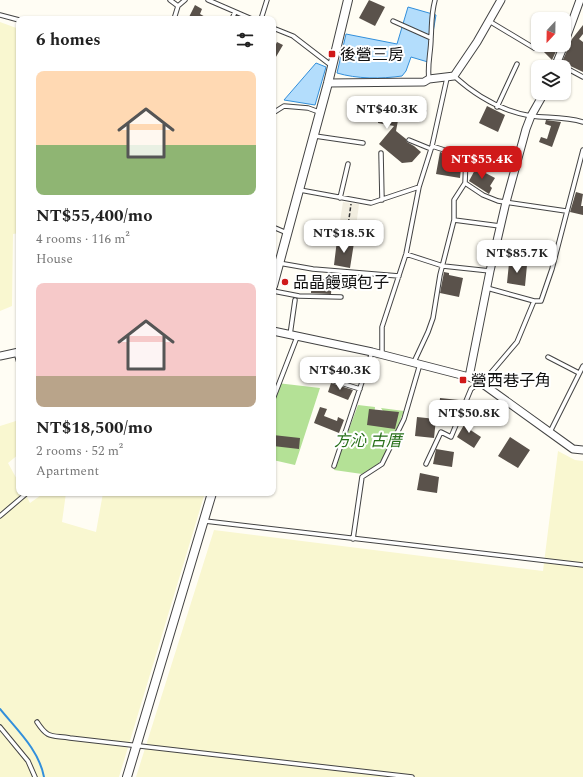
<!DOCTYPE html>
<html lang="en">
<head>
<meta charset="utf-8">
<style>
	:root { --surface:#fff; --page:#f2f2f2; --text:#222; --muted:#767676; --accent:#d01919 }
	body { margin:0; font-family:Spectral,"Noto Sans TC",serif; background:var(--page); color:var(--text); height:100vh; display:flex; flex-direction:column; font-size:15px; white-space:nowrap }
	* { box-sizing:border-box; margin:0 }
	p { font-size:13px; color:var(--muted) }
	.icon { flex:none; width:22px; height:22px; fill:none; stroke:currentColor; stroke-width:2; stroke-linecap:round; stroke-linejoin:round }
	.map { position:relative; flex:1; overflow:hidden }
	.panel { position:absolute; left:16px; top:16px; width:260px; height:480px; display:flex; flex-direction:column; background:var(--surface); border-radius:8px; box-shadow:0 1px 3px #0004 }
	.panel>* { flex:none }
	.needle { width:26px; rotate:202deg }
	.fabs { position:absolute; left:531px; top:12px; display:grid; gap:8px }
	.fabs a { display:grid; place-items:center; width:40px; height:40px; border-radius:8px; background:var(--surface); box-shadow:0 1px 3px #0004; font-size:20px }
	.price { position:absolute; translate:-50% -34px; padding:0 9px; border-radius:8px; background:#fff; color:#222; font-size:13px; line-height:26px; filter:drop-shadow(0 1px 2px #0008) }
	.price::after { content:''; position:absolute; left:50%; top:24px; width:12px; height:9px; margin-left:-6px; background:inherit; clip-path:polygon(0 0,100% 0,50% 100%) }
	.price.active { background:var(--accent); color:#fff }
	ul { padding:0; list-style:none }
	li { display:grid; align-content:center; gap:8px; height:212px; padding:0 20px }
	li span { display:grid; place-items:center; height:124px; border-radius:8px; color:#555 }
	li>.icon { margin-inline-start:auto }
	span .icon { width:72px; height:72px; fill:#fffc; stroke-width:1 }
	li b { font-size:17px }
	h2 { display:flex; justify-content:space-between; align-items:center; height:48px; padding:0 20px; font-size:17px }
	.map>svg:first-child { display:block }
	.farmland { fill:#f9f7d0 }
	.forest { fill:#b4e196 }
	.plaza { fill:#f2eee0 }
	.water { fill:#b3ddfc; stroke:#328fdb }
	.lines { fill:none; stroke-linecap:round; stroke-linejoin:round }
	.stream { stroke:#328fdb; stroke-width:2 }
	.building { fill:#5a524b }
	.service-casing { stroke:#434343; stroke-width:5.5 }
	.minor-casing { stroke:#434343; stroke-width:9 }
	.tertiary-casing { stroke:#434343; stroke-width:10 }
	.path { stroke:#323232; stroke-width:1.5; stroke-dasharray:4 2; stroke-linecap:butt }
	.service { stroke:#fff; stroke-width:3.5 }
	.minor { stroke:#fff; stroke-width:7 }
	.tertiary { stroke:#fff; stroke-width:8 }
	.poi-dot { fill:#d01919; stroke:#fff; stroke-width:1.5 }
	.labels { text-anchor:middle; stroke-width:4; stroke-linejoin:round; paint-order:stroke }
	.poi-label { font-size:16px; fill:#101010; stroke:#fff; text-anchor:start }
	.park-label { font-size:16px; font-style:italic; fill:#277019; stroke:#fff }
</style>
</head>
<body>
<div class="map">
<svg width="583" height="777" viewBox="0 0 583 777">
	<rect width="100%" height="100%" fill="#fffdf4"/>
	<!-- farmland -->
	<path class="farmland" d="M0,22L19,29V233L13,234L12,306L0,311Z
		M19,420V454L8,463L19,483V493H25L30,503L44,493H66L62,522L96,532L103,493H184L204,496L119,777H0V426Z
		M558,451L575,460L583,461V777H136L214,530L543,571Z"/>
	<!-- forest -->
	<path class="forest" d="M277,383L320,388L295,465L273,460V394Z
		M358,405L375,407L374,418L383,411L381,408L404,411L386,454L378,464L362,474L334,470Z"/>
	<!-- plaza -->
	<path class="plaza" d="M343,202L359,204L354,243L337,240Z"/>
	<!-- water -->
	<path class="water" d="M408,7L436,15L428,62L411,57L406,71L402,76C381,79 357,79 337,73L346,34L397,44Z
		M316,63L326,67L315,105L284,100Z"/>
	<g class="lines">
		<!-- stream -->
		<path class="stream" d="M0,709C17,730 39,750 44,777"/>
	</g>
	<!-- building -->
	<path class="building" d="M369,0L385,7L375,26L359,18Z
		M195,5L202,9L200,14L209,19H188Z
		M583,25V34L579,39L583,42V72L562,62L572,39Z
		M277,42L283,45L273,62V50Z
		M537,45H548L552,49L556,45H559L552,60Z
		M415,96L427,111L411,122L399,108Z
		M354,101L373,102V105L400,110L396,131L406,139L407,142L414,146L421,152L412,162L402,163L379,144L394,126L378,123V121L353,120Z
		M487,106L505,115L498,132L479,123Z
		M546,120L561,122L552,147L539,142L541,137L547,139L551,126L545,124Z
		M440,152L462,159L460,178L436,174Z
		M476,168L495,178L490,186L492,188L489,194L469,181Z
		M576,192L583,194L581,206H583V215L570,212Z
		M337,240L354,243L350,268L334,265Z
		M509,263L527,265L525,286L507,283Z
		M444,272L449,273V275L463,278L459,297L440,293Z
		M312,275H318L317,279L332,280L331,294L311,293Z
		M331,383L353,390L348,400L328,392Z
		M440,398L459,400L458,411L455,420L438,418Z
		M320,407L327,409L324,416L337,421L338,417L344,420L339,433L314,423Z
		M369,409L399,412L395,429L367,425Z
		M417,417L436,419L434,438L415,436Z
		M468,418L474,421L469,429L481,437L474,448L457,437Z
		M273,435L300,438L299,449L273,446Z
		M510,437L530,450L518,468L498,456Z
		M436,449L454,452L452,467L433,464Z
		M420,473L439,477L437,493L417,490Z"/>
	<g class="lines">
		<defs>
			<path id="service" d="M170,0L178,6L174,19
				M208,0L252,19
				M178,6L185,0
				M0,15L19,20
				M232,19L235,12
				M261,19L267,0
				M393,21L431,38
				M489,21L534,48
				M273,28L293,36L332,66
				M557,63L583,77
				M454,76C476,96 502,111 531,116C548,118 566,117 583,122
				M429,79C427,65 431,52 431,38C432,23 431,15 435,0
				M497,107L517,64
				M273,113L284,106L308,108L319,112
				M315,136L363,143
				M409,140L431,149
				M381,153L382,200
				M465,183L483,195L498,201L566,211
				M300,190L371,203L419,187
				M340,198L348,164
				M454,220L500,226
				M273,227L287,233
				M406,254L443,266L490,271
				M273,262L313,269L399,276
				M487,288L534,301
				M273,291L299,296L341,297
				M290,335L295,300
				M16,352L19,363
				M382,354V327L406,254L419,187L432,146L447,78
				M548,357L579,373
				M414,362L428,332L433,318L440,275L454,220V200L465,183L466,157L432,146
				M322,377L360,389
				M273,399L297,337
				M550,432L583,366
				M426,464L441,432L451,437L471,389L489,375L517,342L534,301H541L552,269L583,150
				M334,466L372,352
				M0,516L27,493
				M205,521L583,565
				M353,539L362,477L382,464L404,419L420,364
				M37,722C48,739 51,735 70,738L412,777
				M0,727L28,761L35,777"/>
			<path id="minor" d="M564,44L580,0
				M555,67L564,45
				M328,83L424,82L429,79L454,76L477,42L501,0
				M273,331L372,352L469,377L480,382L573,449L583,450
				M0,356L19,352
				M469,377L490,271L506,202L526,129L531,116L544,93"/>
			<path id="tertiary" d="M273,286L328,83L348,0
				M127,777L212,493"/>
		</defs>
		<!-- service casing -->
		<use href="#service" class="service-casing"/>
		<!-- minor casing -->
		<use href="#minor" class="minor-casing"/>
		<!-- tertiary casing -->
		<use href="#tertiary" class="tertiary-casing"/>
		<!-- path -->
		<path class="path" d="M346,241L351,204"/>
		<!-- service -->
		<use href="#service" class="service"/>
		<!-- minor -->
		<use href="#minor" class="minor"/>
		<!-- tertiary -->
		<use href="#tertiary" class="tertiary"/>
	</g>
	<!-- markers -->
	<g class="poi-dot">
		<rect x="328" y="50" width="8" height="8" rx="2"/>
		<circle cx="285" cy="282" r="4"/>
		<rect x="459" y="376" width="8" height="8" rx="2"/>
	</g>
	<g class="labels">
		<!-- poi labels -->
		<g class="poi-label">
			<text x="340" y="60">後營三房</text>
			<text x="293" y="288">品晶饅頭包子</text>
			<text x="471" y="386">營西巷子角</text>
		</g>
		<!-- park labels -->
		<g class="park-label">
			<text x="368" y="446">方沁 古厝</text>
		</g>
	</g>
</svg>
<div class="fabs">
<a><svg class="needle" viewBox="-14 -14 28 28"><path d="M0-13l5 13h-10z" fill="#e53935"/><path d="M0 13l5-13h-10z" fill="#767676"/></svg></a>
<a><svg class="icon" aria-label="layers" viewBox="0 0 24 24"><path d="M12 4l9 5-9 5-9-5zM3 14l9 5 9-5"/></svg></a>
</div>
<b class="price" style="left:387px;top:130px">NT$40.3K</b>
<b class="price active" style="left:482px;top:180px">NT$55.4K</b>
<b class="price" style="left:344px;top:254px">NT$18.5K</b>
<b class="price" style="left:517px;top:274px">NT$85.7K</b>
<b class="price" style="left:340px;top:391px">NT$40.3K</b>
<b class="price" style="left:469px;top:434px">NT$50.8K</b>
<section class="panel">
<h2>6 homes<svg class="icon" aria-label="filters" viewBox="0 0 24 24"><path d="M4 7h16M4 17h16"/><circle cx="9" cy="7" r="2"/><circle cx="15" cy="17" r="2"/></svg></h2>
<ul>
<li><span style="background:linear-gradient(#ffd9b3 60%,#8fb573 0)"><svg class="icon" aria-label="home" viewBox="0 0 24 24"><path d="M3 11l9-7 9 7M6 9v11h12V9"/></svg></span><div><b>NT$55,400/mo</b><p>4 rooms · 116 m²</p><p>House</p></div></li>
<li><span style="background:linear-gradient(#f6c9c9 75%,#b9a48a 0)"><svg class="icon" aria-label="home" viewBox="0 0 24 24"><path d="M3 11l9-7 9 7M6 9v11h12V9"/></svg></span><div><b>NT$18,500/mo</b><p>2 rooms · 52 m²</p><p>Apartment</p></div></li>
</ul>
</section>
</div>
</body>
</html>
